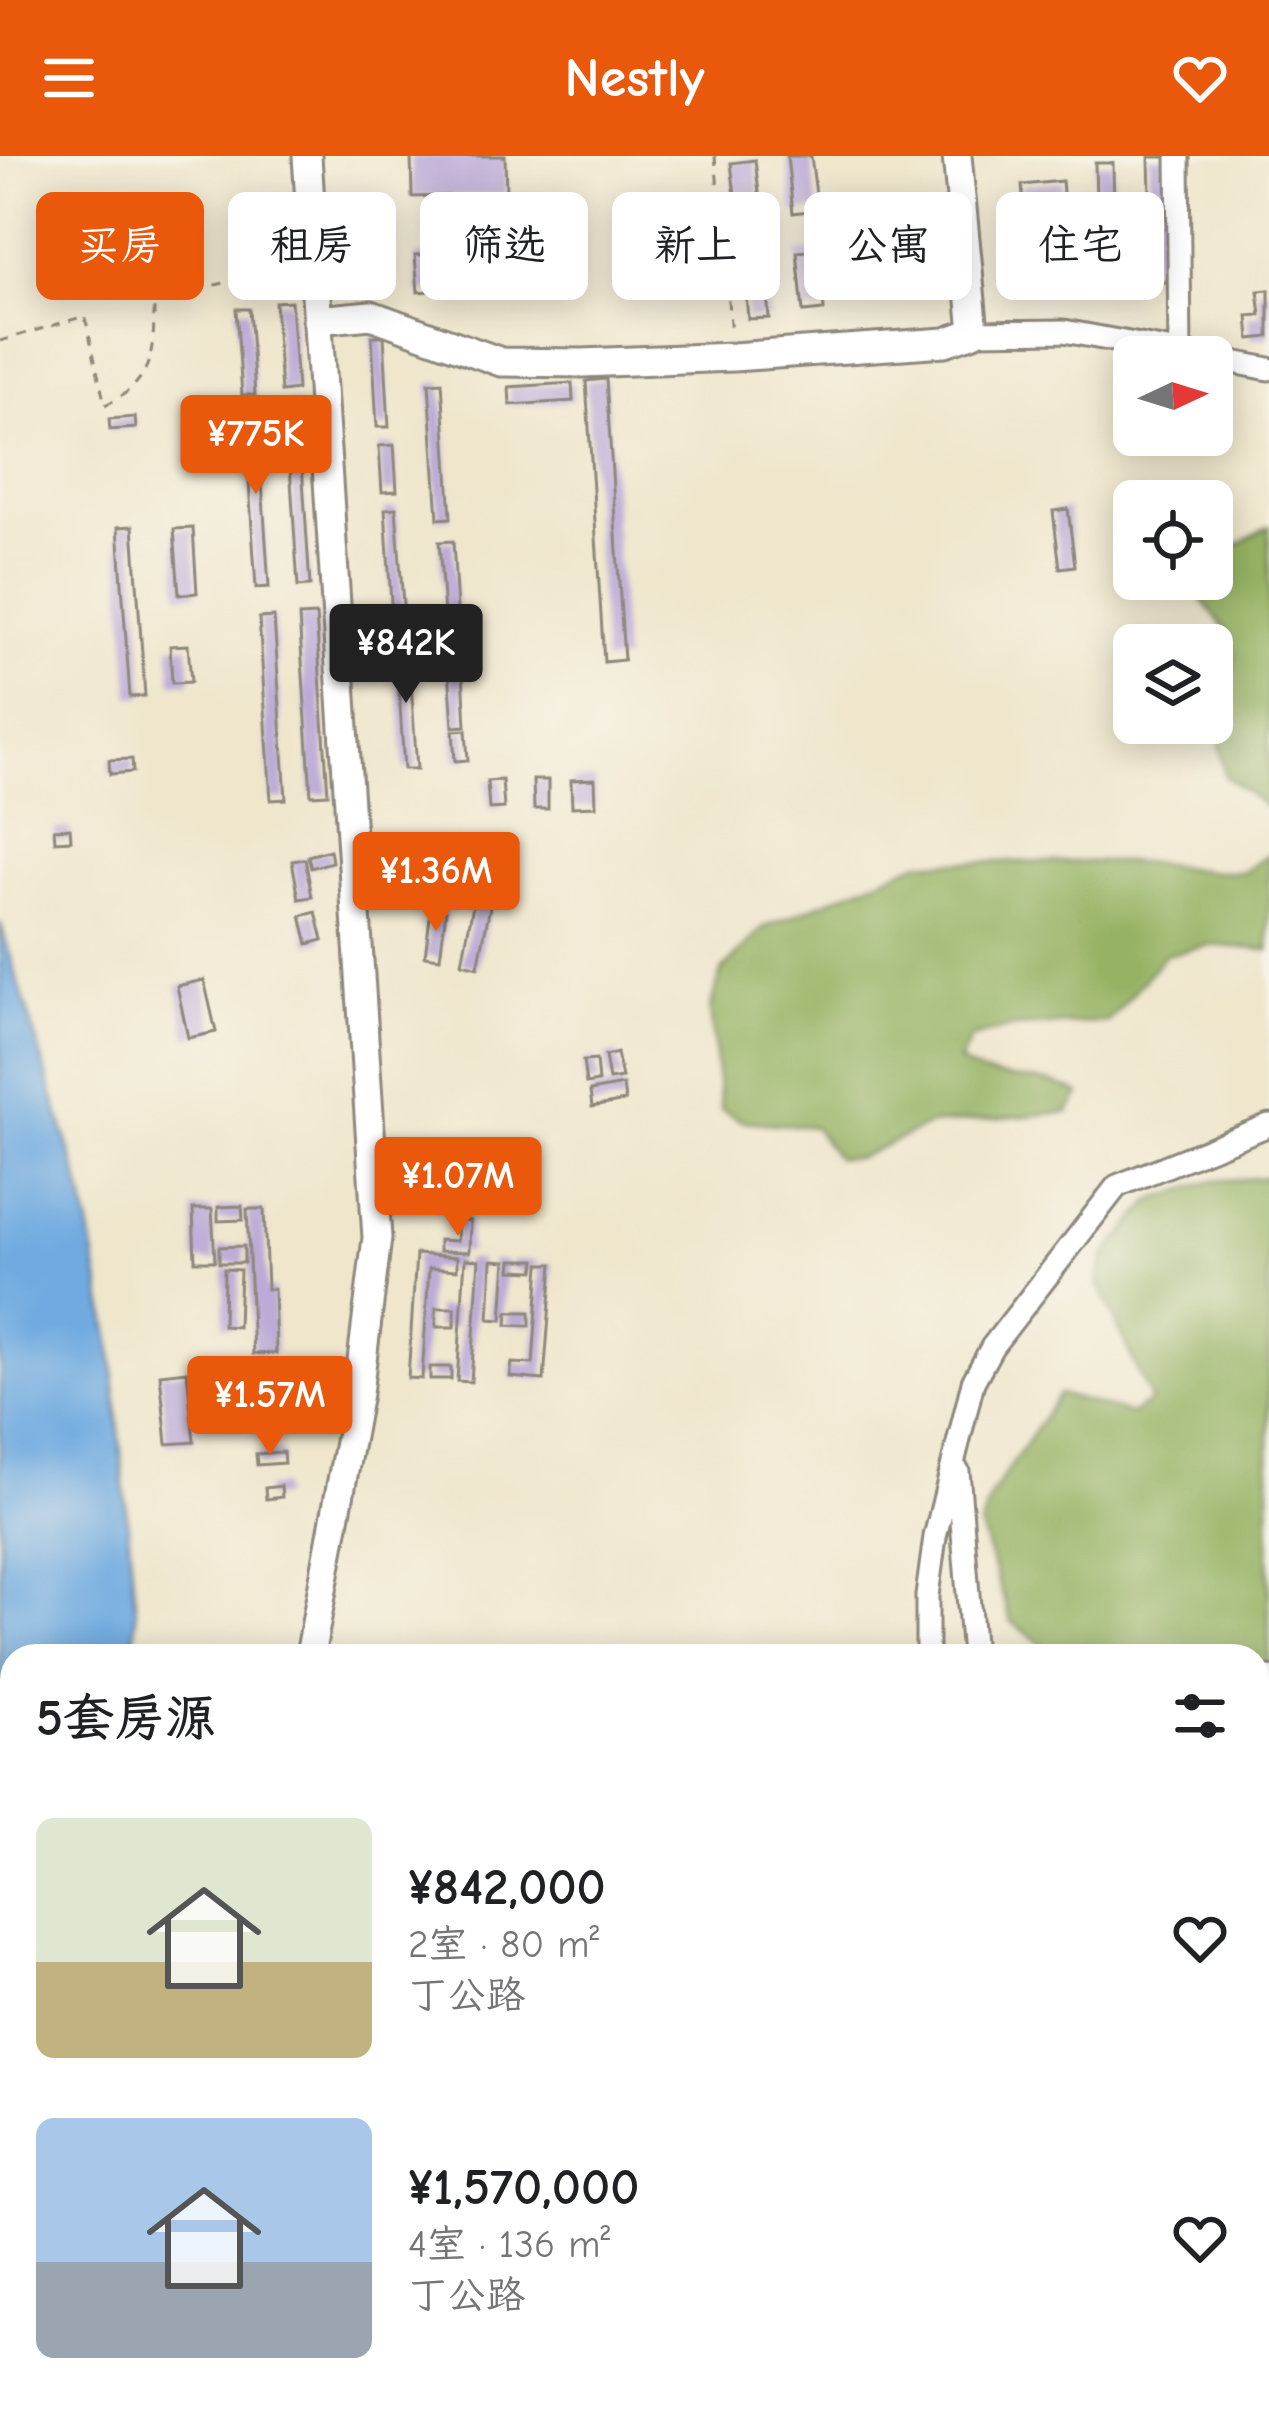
<!DOCTYPE html>
<html lang="zh">
<head>
<meta charset="utf-8">
<style>
	:root { --surface:#fff; --page:#f6f6f6; --text:#202124; --muted:#757577; --accent:#ea580c }
	body { margin:0; font-family:"Comic Neue","LXGW WenKai TC",sans-serif; background:var(--page); color:var(--text); height:100vh; display:flex; flex-direction:column; font-size:45px; white-space:nowrap }
	* { box-sizing:border-box; margin:0 }
	p { font-size:39px; color:var(--muted) }
	.icon { flex:none; width:66px; height:66px; fill:none; stroke:currentColor; stroke-width:2; stroke-linecap:round; stroke-linejoin:round }
	.map { position:relative; flex:1; overflow:hidden }
	.sheet { position:absolute; left:0px; top:1488px; width:1269px; height:771px; display:flex; flex-direction:column; background:var(--surface); border-radius:36px 36px 0 0; box-shadow:0 6px 30px #0003 }
	.sheet>* { flex:none }
	.hud { position:absolute; left:36px; top:36px; width:1197px; height:108px; display:flex; gap:24px }
	.needle { width:78px; rotate:86deg }
	.fabs { position:absolute; left:1113px; top:180px; display:grid; gap:24px }
	.fabs a { display:grid; place-items:center; width:120px; height:120px; border-radius:18px; background:var(--surface); box-shadow:0 6px 30px #0003; font-size:60px }
	.price { position:absolute; translate:-50% -102px; padding:0 27px; border-radius:12px; background:var(--accent); color:#fff; font-size:39px; line-height:78px; filter:drop-shadow(0 3px 6px #0008) }
	.price::after { content:''; position:absolute; left:50%; top:72px; width:36px; height:27px; margin-left:-18px; background:inherit; clip-path:polygon(0 0,100% 0,50% 100%) }
	.price.current { background:#222; color:#fff }
	ul { padding:0; list-style:none }
	li { display:flex; align-items:center; gap:36px; height:300px; padding:0 36px }
	li span { display:grid; place-items:center; flex:none; width:336px; height:240px; border-radius:18px; color:#555 }
	li>.icon { margin-inline-start:auto }
	span .icon { width:144px; height:144px; fill:#fffc; stroke-width:1 }
	li b { font-size:51px }
	h2 { display:flex; justify-content:space-between; align-items:center; height:144px; padding:0 36px; font-size:51px }
	.chip { padding:0 42px; border-radius:18px; background:var(--surface); box-shadow:0 6px 30px #0003; font-size:42px; line-height:108px }
	.chip.current { background:var(--accent); color:#fff }
	header { display:flex; justify-content:space-between; align-items:center; height:156px; padding:0 36px; background:var(--accent); color:#fff; font-size:54px; font-weight:700 }
	.map>svg:first-child { display:block }
	.forest { fill:#96b263; stroke:#606e47; stroke-width:3 }
	.water { fill:#6faae0; stroke:#4d6a86; stroke-width:3 }
	.building { fill:#bcabd7 }
	.lines { fill:none; stroke-linecap:round; stroke-linejoin:round }
	.street-casing { stroke:#8d887c; stroke-width:27 }
	.secondary-casing { stroke:#8d887c; stroke-width:33 }
	.path { stroke:#8d887c; stroke-width:3; stroke-dasharray:9 9; stroke-linecap:butt }
	.street { stroke:#fff; stroke-width:21 }
	.secondary { stroke:#fff; stroke-width:27 }
</style>
</head>
<body>
<header><svg class="icon" aria-label="menu" viewBox="0 0 24 24"><path d="M4 6h16M4 12h16M4 18h16"/></svg>Nestly<svg class="icon" aria-label="heart" viewBox="0 0 24 24"><path d="M12 20l-8-8c-3-5 5-10 8-4 3-6 11-1 8 4z"/></svg></header>
<div class="map">
<svg width="1269" height="2257" viewBox="0 0 1269 2257">
	<rect width="100%" height="100%" fill="#f7f3e8"/>
	<filter id="ink" filterUnits="userSpaceOnUse"><feTurbulence type="fractalNoise" baseFrequency=".00833" numOctaves="2"/><feDisplacementMap in="SourceGraphic" scale="24" xChannelSelector="R" yChannelSelector="G"/><feConvolveMatrix kernelMatrix="1 2 1 2 8 2 1 2 1" color-interpolation-filters="sRGB"/></filter>
	<filter id="wash" filterUnits="userSpaceOnUse"><feTurbulence type="fractalNoise" baseFrequency=".004" numOctaves="4" result="noise"/><feDisplacementMap in="SourceGraphic" scale="48" xChannelSelector="R" yChannelSelector="G"/><feGaussianBlur stdDeviation="2.7" result="paint"/><feColorMatrix in="noise" values="0 0 0 0 0 0 0 0 0 0 0 0 0 0 0 0 0 1.4 0 .05"/><feComposite in="paint" operator="in"/></filter>
	<g filter="url(#wash)">
		<rect width="100%" height="100%" fill="#efe6cc"/>
		<!-- forest -->
		<path class="forest" d="M1269,370V653L1225,620L1220,591L1235,501L1229,478L1199,440L1229,393Z
			M1269,698V794L1210,789L1165,799L1108,866L1014,871L971,882L959,906C1001,932 1038,914 1080,938L1068,956L929,969L858,1002H836L814,971L742,965L721,953L710,853L721,816L763,772L920,706H1140L1216,716H1244Z
			M1269,1021V1803L1265,1798L1257,1805V1500H1057L1011,1465L980,1371L991,1340L1059,1238L1130,1258L1151,1245L1098,1126L1104,1101L1152,1044L1213,1025Z
			M248,2247H307L319,2257H242Z
			M482,2247H596L590,2257H484Z
			M653,2247H894L880,2257H646Z
			M963,2247H1076L1073,2252L1066,2257H958Z
			M1137,2247H1231L1226,2257H1136Z"/>
		<!-- water -->
		<path class="water" d="M0,766L82,1034L111,1186L136,1459L134,1500H12V2170L0,2232Z"/>
		<g id="blocks">
			<!-- building -->
			<path class="building" d="M411,0H505L506,38L412,41Z
				M787,0H811L818,54L793,57Z
				M1149,1H1172L1175,126H1152Z
				M755,4L762,61L738,64L731,7Z
				M1095,7H1113L1115,116L1098,117Z
				M1062,25L1072,134L1031,138L1022,29Z
				M819,94L824,154L803,156L797,96Z
				M446,98L448,134L418,136L415,99Z
				M764,99L769,162L748,163L743,101Z
				M1269,134V181L1250,183L1248,160L1261,159L1258,135Z
				M291,145L297,234L281,236L275,146Z
				M236,153H249L255,239H242Z
				M372,180H384L389,271H377Z
				M606,223L624,504L604,506L586,225Z
				M442,226L451,362L438,363L429,227Z
				M572,227L573,245L510,249L509,231Z
				M298,247L310,430L298,431L286,248Z
				M257,250L269,431L256,432L244,251Z
				M135,261L136,272L110,274L109,263Z
				M394,289L397,335L382,336L379,290Z
				M396,352L405,476L393,477L385,353Z
				M1068,353L1075,410L1060,412L1053,355Z
				M133,370L145,540L130,541L118,371Z
				M193,372L197,437L179,439L174,373Z
				M453,385L458,471L445,472L439,386Z
				M316,459L328,638L311,639L299,460Z
				M274,461L286,643L271,644L259,462Z
				M461,483L466,570L453,571L447,484Z
				M408,485L417,613H404L396,486Z
				M188,489L191,526L172,527L170,490Z
				M466,574L468,604L455,605L453,575Z
				M132,603L133,616L110,618L109,604Z
				M595,623L596,650L572,651L571,624Z
				M502,624L504,652L489,653L487,625Z
				M533,624H548V653H534Z
				M70,672L71,684L55,685L54,673Z
				M330,694L332,706L311,712L308,700Z
				M305,703L312,741L299,743L292,705Z
				M480,712L497,715L478,811L462,807Z
				M431,753L446,755L440,802L425,800Z
				M316,756L323,784L308,788L301,760Z
				M204,824L216,876L188,882L177,830Z
				M617,897L622,922L609,924L605,900Z
				M596,904L598,926L586,928L583,905Z
				M623,929L625,945L592,951L590,935Z
				M242,1050L243,1064L218,1065V1051Z
				M193,1053H212L215,1105H195Z
				M247,1053H264L267,1133H274L276,1197L253,1198Z
				M458,1064L470,1065L469,1096L439,1095V1084L457,1085Z
				M244,1090V1107H219V1091Z
				M416,1098L457,1101V1114L429,1112L422,1223L408,1222Z
				M465,1103L479,1104L471,1226L457,1225Z
				M492,1104L506,1105L502,1164L489,1163Z
				M512,1104H536L535,1115L511,1114Z
				M540,1108H553L544,1224L510,1221L512,1207L533,1208Z
				M224,1113L240,1114L238,1171L223,1170Z
				M436,1152H455V1171H436Z
				M508,1156H530V1170L507,1169Z
				M430,1211H451V1223H430Z
				M187,1215L194,1286L167,1288L160,1218Z
				M283,1296L284,1307L257,1309L256,1298Z
				M281,1330L282,1341L266,1343L265,1332Z"/>
		</g>
	</g>
	<g filter="url(#ink)">
		<use href="#blocks" fill-opacity="0" stroke="#8d887c" stroke-width="3"/>
		<g class="lines">
			<defs>
				<path id="street" d="M1178,0L1180,196
					M974,176L1064,175L1205,201
					M1212,202L1269,213
					M958,1315L973,1500
					M927,1500V1440L935,1381L973,1226L992,1191L1117,1030L1269,969
					M1257,1523L1269,1522
					M1257,1831L1269,1841
					M1257,1948L1269,1921
					M615,2257L621,2247
					M1083,2257L1093,2247"/>
				<path id="secondary" d="M307,0L377,1082L358,1237L310,1500
					M317,164L371,159L501,206L582,207L733,201L945,186L974,176L957,0
					M145,2247L146,2257"/>
			</defs>
			<!-- street casing -->
			<use href="#street" class="street-casing"/>
			<!-- secondary casing -->
			<use href="#secondary" class="secondary-casing"/>
			<!-- path -->
			<path class="path" d="M715,0L731,178
				M152,132L154,142L290,113
				M0,185L85,160L105,249C155,226 154,193 154,142"/>
			<!-- street -->
			<use href="#street" class="street"/>
			<!-- secondary -->
			<use href="#secondary" class="secondary"/>
		</g>
	</g>
</svg>
<div class="fabs">
<a><svg class="needle" viewBox="-14 -14 28 28"><path d="M0-13l5 13h-10z" fill="#e53935"/><path d="M0 13l5-13h-10z" fill="#757577"/></svg></a>
<a><svg class="icon" aria-label="locate" viewBox="0 0 24 24"><circle cx="12" cy="12" r="6"/><path d="M12 2v4M12 18v4M2 12h4M18 12h4"/></svg></a>
<a><svg class="icon" aria-label="layers" viewBox="0 0 24 24"><path d="M12 4l9 5-9 5-9-5zM3 14l9 5 9-5"/></svg></a>
</div>
<b class="price" style="left:256px;top:341px">¥775K</b>
<b class="price current" style="left:406px;top:550px">¥842K</b>
<b class="price" style="left:436px;top:778px">¥1.36M</b>
<b class="price" style="left:458px;top:1083px">¥1.07M</b>
<b class="price" style="left:270px;top:1302px">¥1.57M</b>
<div class="hud">
<a class="chip current">买房</a>
<a class="chip">租房</a>
<a class="chip">筛选</a>
<a class="chip">新上</a>
<a class="chip">公寓</a>
<a class="chip">住宅</a>
</div>
<section class="sheet">
<h2>5套房源<svg class="icon" aria-label="filters" viewBox="0 0 24 24"><path d="M4 7h16M4 17h16"/><circle cx="9" cy="7" r="2"/><circle cx="15" cy="17" r="2"/></svg></h2>
<ul>
<li><span style="background:linear-gradient(#dfe7d0 60%,#c2b280 0)"><svg class="icon" aria-label="home" viewBox="0 0 24 24"><path d="M3 11l9-7 9 7M6 9v11h12V9"/></svg></span><div><b>¥842,000</b><p>2室 · 80 m²</p><p>丁公路</p></div><svg class="icon" aria-label="heart" viewBox="0 0 24 24"><path d="M12 20l-8-8c-3-5 5-10 8-4 3-6 11-1 8 4z"/></svg></li>
<li><span style="background:linear-gradient(#a9c7e8 60%,#9aa5b1 0)"><svg class="icon" aria-label="home" viewBox="0 0 24 24"><path d="M3 11l9-7 9 7M6 9v11h12V9"/></svg></span><div><b>¥1,570,000</b><p>4室 · 136 m²</p><p>丁公路</p></div><svg class="icon" aria-label="heart" viewBox="0 0 24 24"><path d="M12 20l-8-8c-3-5 5-10 8-4 3-6 11-1 8 4z"/></svg></li>
</ul>
</section>
</div>
</body>
</html>
